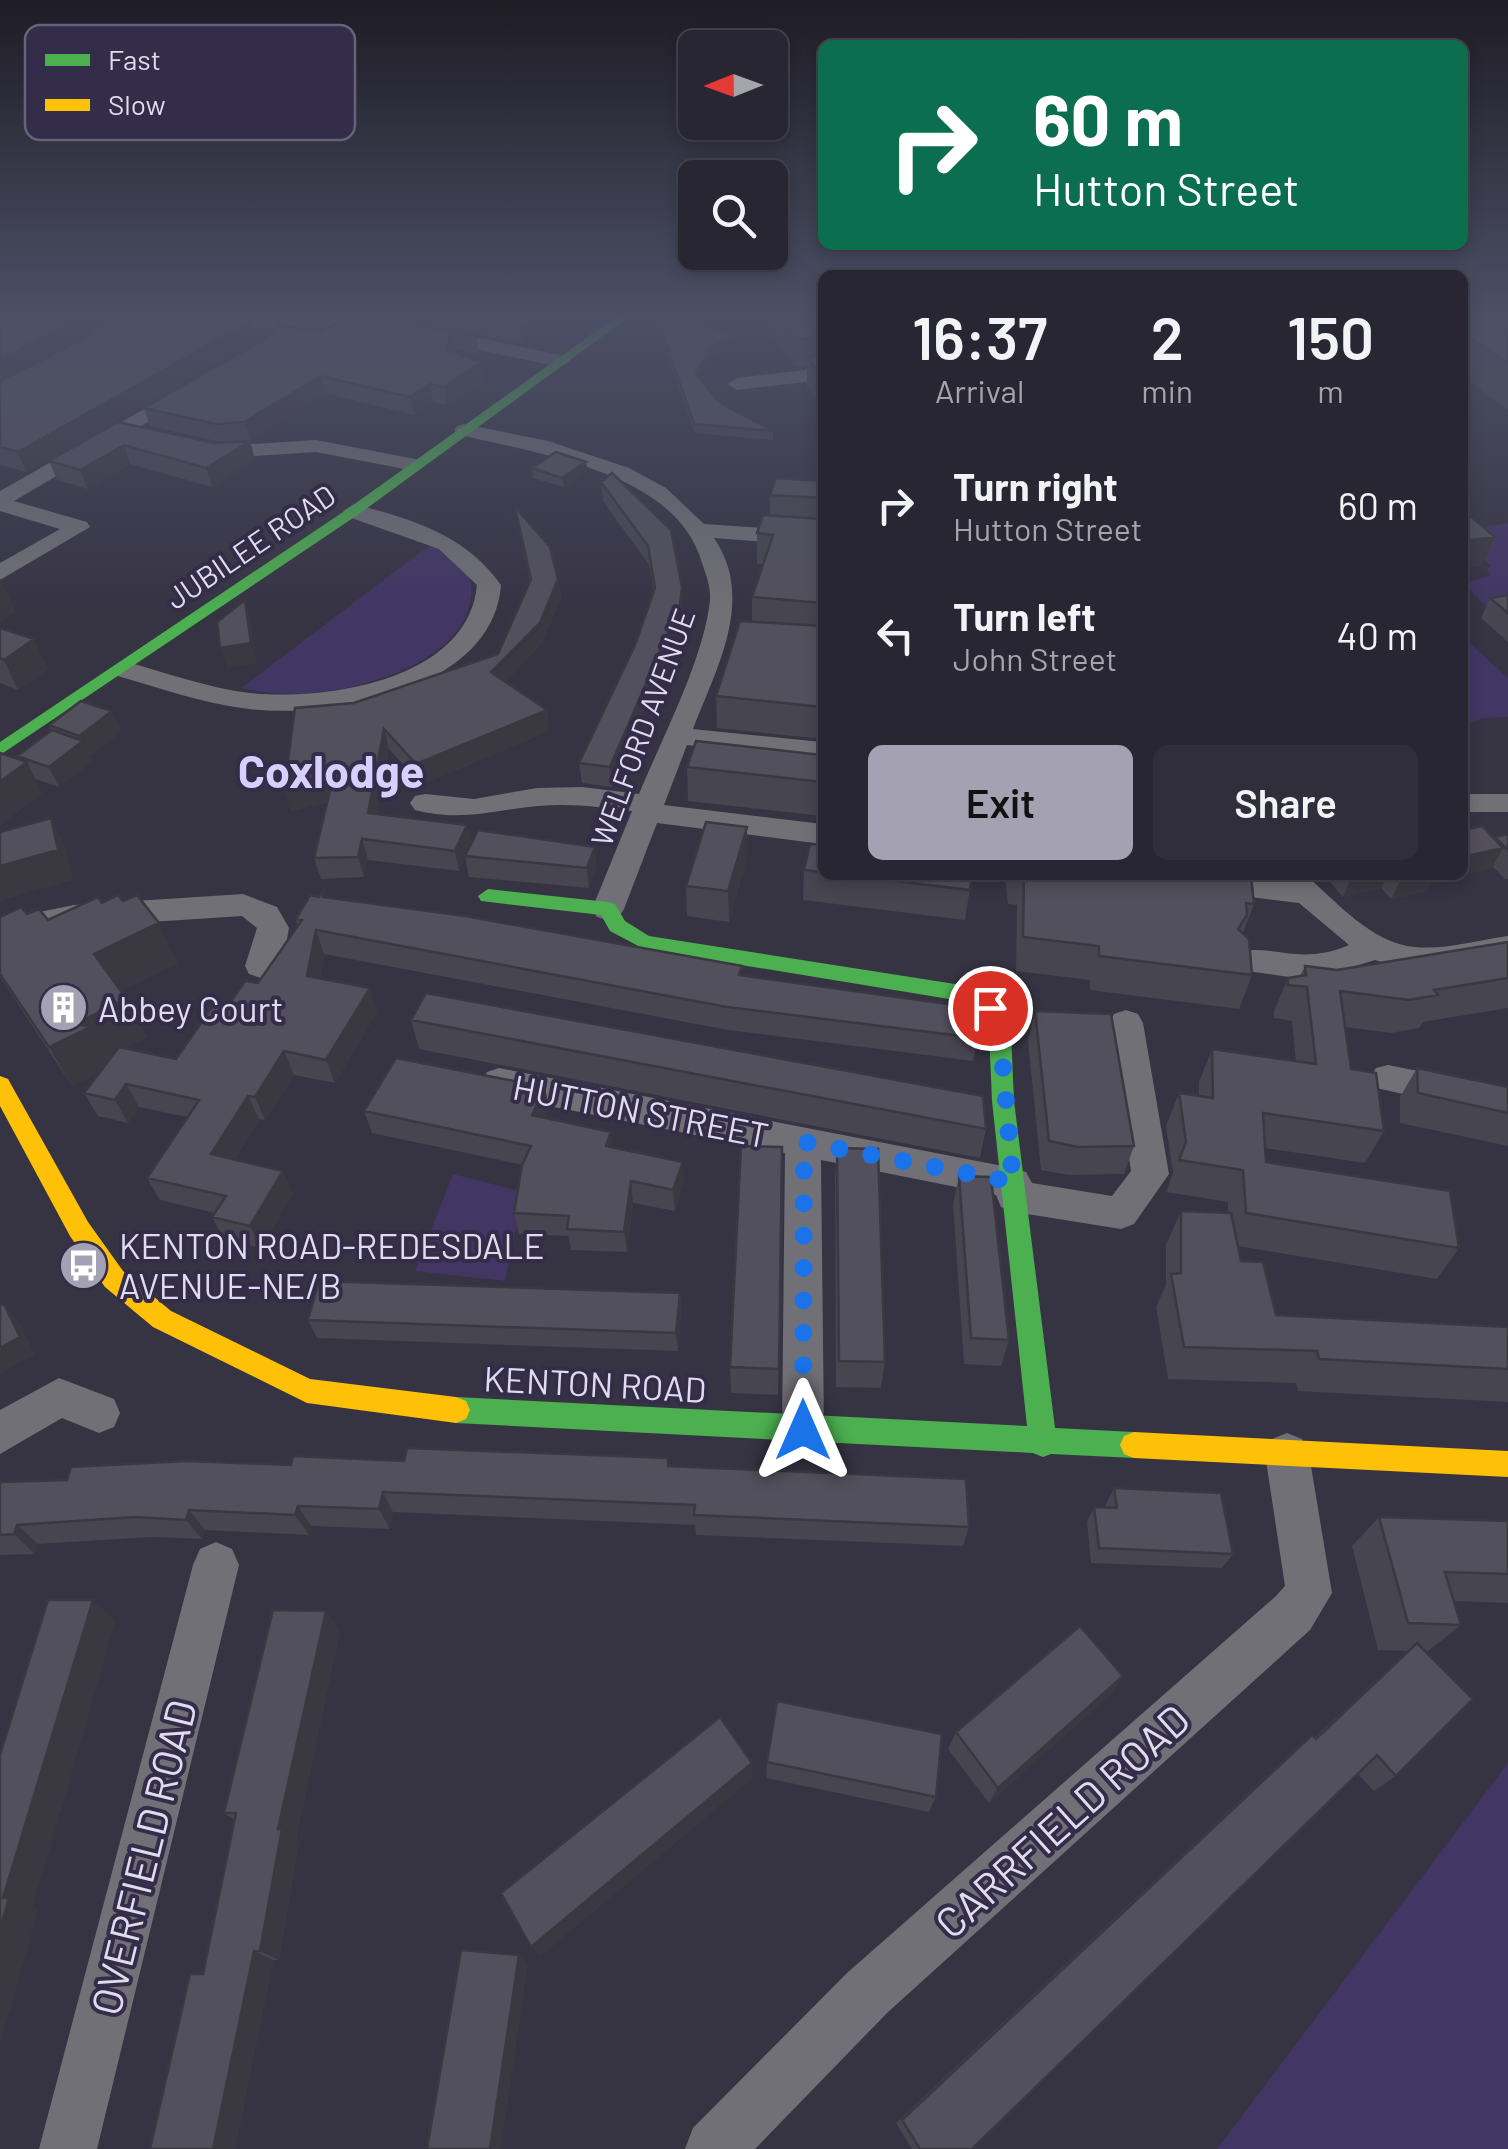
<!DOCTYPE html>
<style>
:root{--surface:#282632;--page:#302e3a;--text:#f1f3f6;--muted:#a5a5ac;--line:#44434d;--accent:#a4a1b2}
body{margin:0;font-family:Barlow,sans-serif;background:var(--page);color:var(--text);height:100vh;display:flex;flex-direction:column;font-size:38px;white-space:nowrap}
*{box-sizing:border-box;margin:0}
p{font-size:32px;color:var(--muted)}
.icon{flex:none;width:55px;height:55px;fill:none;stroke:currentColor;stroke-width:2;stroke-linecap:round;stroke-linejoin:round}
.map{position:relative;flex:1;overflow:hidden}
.panel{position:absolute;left:818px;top:270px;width:650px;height:610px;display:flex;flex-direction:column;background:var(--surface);border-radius:15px;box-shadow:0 5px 15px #0003,0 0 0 2px var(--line)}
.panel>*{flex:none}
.top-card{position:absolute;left:818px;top:40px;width:650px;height:210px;border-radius:15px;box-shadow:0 5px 15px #0003,0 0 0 2px var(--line);background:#0b6e4f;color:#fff;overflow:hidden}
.needle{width:65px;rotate:269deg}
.tools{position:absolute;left:678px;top:30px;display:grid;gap:20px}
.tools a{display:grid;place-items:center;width:110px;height:110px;border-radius:15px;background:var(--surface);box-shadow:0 5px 15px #0003,0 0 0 2px var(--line);font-size:50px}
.pin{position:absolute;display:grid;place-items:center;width:85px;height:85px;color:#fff;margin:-42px;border:5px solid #fff;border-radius:50%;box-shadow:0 2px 10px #0007}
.me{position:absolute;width:110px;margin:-55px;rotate:0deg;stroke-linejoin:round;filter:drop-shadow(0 0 8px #0008)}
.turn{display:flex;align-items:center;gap:35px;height:210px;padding:0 50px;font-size:45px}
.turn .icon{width:130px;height:130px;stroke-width:2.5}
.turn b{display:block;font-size:70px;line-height:85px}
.eta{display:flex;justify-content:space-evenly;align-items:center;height:170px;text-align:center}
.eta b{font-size:60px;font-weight:600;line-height:70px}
.cta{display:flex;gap:20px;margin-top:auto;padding:20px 50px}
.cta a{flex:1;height:115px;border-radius:15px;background:var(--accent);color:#111;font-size:40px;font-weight:600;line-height:115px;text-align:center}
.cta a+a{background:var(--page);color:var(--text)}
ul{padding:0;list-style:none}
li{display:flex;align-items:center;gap:30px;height:130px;padding:0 50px}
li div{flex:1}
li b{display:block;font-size:38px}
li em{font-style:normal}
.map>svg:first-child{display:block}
.green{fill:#423665}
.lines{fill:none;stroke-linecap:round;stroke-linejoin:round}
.street{fill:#717076;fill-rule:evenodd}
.fast{fill:#4caf50;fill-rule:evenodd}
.slow{fill:#ffc107;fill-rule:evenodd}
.wall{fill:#474550}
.shaded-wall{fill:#3a3841}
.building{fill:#53505d;stroke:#3a3841;stroke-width:2.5}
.route{stroke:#1a73e8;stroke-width:18;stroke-dasharray:0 32.4}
.labels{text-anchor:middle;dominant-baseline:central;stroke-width:8;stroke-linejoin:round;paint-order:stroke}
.far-street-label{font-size:30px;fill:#dfdcee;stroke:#332d49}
.poi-label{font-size:35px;fill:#dfdcee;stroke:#332d49;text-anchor:start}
.street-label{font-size:35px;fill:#dfdcee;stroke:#332d49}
.near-street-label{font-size:42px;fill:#dfdcee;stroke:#332d49}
.district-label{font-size:45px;font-weight:bold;fill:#d8d0fc;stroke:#332d49}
.key{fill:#332d49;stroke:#67627b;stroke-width:2.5}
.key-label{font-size:28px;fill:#dfdcee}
</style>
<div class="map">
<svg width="1508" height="2149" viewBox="0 0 1508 2149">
<rect width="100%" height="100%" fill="#363343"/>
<path class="green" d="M1508 523V608L1490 610 1463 583 1491 576 1487 568 1491 566 1463 541 1466 530Z
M434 542C442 548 452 553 459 561 468 569 473 584 471 596 465 660 366 689 311 693 288 695 264 693 241 688Z
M1463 637 1508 678V717L1483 718 1463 726Z
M453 1174 524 1192 505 1281 415 1271Z
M1508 1763V2149H1217Z"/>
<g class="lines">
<path class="street" d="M187 314H367L560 355 570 361 560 367 367 326 250 328 196 319Z
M822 368V380L737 390 727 384 737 378Z
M185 386 192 388V396L14 501 87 522 90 527 0 580V563L60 529 0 511V491Z
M464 424 548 441 629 468 666 488 704 524 822 532V546L714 538C756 599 716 669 693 729L822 742V759L687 745 664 805 822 824V844L657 823 624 909 619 917 608 920 597 917 592 909 632 811C601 807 570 803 538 806 493 810 461 822 415 810L410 803 415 796 425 794 474 799 537 788 582 787 639 794C662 738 704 659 710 600 711 587 706 575 702 563 676 470 535 454 457 434L454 430 457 426Z
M316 440 415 459 426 465 415 471 316 452 221 458 200 454 197 449 208 443 221 446Z
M354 504C412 519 466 535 501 585 493 690 334 719 249 709 203 704 158 687 114 675L110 669 123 661C165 672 207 688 250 693 327 701 468 680 477 585L439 549 346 516 343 511Z
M1462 794H1508V812H1462Z
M1140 875H1239L1274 879 1272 875H1306C1335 901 1373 944 1415 947 1446 950 1478 940 1508 936V958L1426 970 1398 968 1375 960 1310 980 1233 969 1228 961 1233 953C1271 942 1298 967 1349 945L1299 903 1155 885 1144 882Z
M243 894 277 907 289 928 286 945 273 974 261 978 249 974 245 966 257 928 242 916 74 927 0 942V920L74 905Z
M1126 1010 1138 1014 1143 1023 1169 1174 1134 1224 1121 1229 1014 1212 1001 1207 996 1195 821 1160 824 1430 818 1444 803 1450 788 1444 782 1430 785 1153 499 1096 487 1092 481 1082 487 1072 499 1068 1013 1168 1026 1172 1032 1183 1112 1196 1131 1171 1109 1023 1114 1014Z
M1388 1065 1508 1089V1117L1376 1088 1370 1078 1376 1068Z
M59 1378 114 1399 120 1413 114 1427 99 1433 62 1418 0 1454V1410Z
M1287 1433 1302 1439 1309 1454 1332 1593 1310 1630 887 2013 755 2149H685L693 2128 847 1973 1276 1596 1285 1586 1265 1454 1272 1439Z
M216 1542 232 1549 239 1565 97 2149H39L193 1565 200 1549Z"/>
<path class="fast" d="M620 314H633L359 514 0 755V742L349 508Z
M488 889 608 902 615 904 625 921 649 936 955 984 983 992 998 1003 1011 1032 1014 1101 1055 1428 1134 1432 1144 1436 1148 1445 1144 1454 1134 1458 1051 1454 1043 1457 1033 1453 456 1423 446 1419 442 1410 446 1401 456 1397 1027 1426 992 1101 989 1032 981 1014 955 1000 644 949 610 931 601 915 481 901 478 896Z"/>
<path class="slow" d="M0 1076 8 1079 88 1222 123 1271 171 1311 310 1379 456 1397 466 1401 470 1410 466 1419 456 1423 307 1403 153 1327 105 1287 70 1236 0 1106Z
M1134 1432 1508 1451V1477L1134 1458 1124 1454 1120 1445 1124 1436Z"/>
</g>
<path class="wall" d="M0 314 67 347 43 360 78 342 119 314H249L256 338 252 342 26 472 2 465 0 466Z
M351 314 476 336 479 354 454 349 453 352 484 380 447 405 433 402 414 415 325 393 250 440 221 442 150 426 144 408 321 332Z
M384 314H578L563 325 553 323 524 344Z
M653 314H676L734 336 735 345 711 355 699 377 719 402 773 431V440L695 433Z
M757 314H801L813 329 820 331 807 314H822V410L807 386V366L795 367Z
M1462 314H1508V410L1462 376Z
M118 422 214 443 250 441 255 460 212 487 130 464 88 489 57 480 49 461Z
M586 462 587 471 564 487 533 478 532 468Z
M612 473 683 606 681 624 612 787 582 783 579 763 635 645 654 592 649 565 603 501 601 482Z
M822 481V739L717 728 716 696 752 622V597L763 564H757V533L770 515V495Z
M515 507 558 579 561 598 542 643 505 682 547 710 549 731 421 785 389 749 377 814 471 843 597 868 589 888 469 877 465 858 459 871 368 860 364 877 321 879 314 858 327 802 291 811 284 790 498 654 530 582Z
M1508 595V642L1481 618 1490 598Z
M0 628 48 669 18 690 0 683Z
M112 711 121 732 90 756 93 761 59 787 35 779 42 793 0 825V753L19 760 17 756 51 730 49 725Z
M822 755V816L688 801 687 767Z
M1462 830 1494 838 1508 834V879H1505L1493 867 1492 868 1462 875Z
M822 845V875H972L965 920 803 900 804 870Z
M747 857 729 922 687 916 686 886Z
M1005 875H1240L1254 904 1243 933 1252 975 1239 1009 1090 990V980L1016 971 1017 905 1008 904Z
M1324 875H1462L1431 882 1426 891 1391 899 1381 888 1343 897Z
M328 898 742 975 978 1038 973 1061 728 1030 324 954 320 979 370 988 377 1012 335 1083 294 1075 265 1120 259 1119 234 1160 283 1171 293 1193 261 1248 224 1239 212 1217 215 1213 160 1200 147 1178 187 1117 139 1107 128 1123 98 1116 84 1093 100 1072 72 1086 0 977V917L27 914 48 920 102 903 178 963 121 990 147 1037 126 1048 176 1059 228 1006 258 983 298 926 296 919Z
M1508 942V1008L1423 1022 1419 1028 1391 1033 1345 1027 1351 1069 1384 1131 1365 1163 1265 1148 1266 1162 1459 1248 1437 1279 1238 1246 1241 1261 1276 1315 1508 1327V1402L1298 1391 1296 1383 1168 1379 1156 1307 1166 1285V1245L1181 1211 1228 1212V1202L1166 1192 1173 1173 1166 1126 1179 1093 1199 1096V1082L1212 1049 1296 1061 1292 1021 1274 1018V1011L1288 978 1300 976 1305 966 1337 970Z
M1035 1011 1134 1146 1124 1174 1069 1175 1041 1170 1028 1041Z
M411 1020 986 1129 980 1158 419 1049Z
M1417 1068 1508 1087V1146L1400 1123V1097Z
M549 1109 545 1118 613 1147 684 1183 675 1211 633 1203 627 1252 571 1250 568 1236 519 1234 514 1213 523 1165 372 1133 364 1111Z
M782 1147 778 1395 731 1393 730 1367Z
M837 1148 885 1362 881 1388 836 1387 835 1177Z
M959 1176 1009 1340 1001 1366 964 1364 953 1204Z
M680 1293 681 1311 678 1351 317 1338 308 1320Z
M668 1458 669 1466 969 1527 963 1546 696 1535 695 1525 393 1512 390 1529 311 1526 309 1535 205 1530 202 1539 153 1537 38 1544 35 1554 0 1555V1482L67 1480 291 1465 404 1461Z
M1114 1488 1233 1554 1222 1568 1091 1563 1087 1522 1094 1507H1106V1504Z
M1379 1517 1508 1521V1603L1454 1601 1461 1625 1428 1651H1425L1396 1776 1374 1791 1358 1774 972 2149H912L896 2123 1293 1751 1312 1735 1314 1738 1408 1651 1378 1650 1352 1546Z
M326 1611 340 1630 296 1839 299 1842 279 1960H273L235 2149H150L203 1974 234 1820 224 1813Z
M1123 1676 1110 1695 989 1803 948 1749 956 1732Z
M767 1762 936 1797 929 1812 766 1778Z"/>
<path class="shaded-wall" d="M82 314H117L67 347 0 383V360Z
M246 314H249L251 319 256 338 252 342 26 472 18 452 243 318Z
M540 314H552L553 323 524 344 522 327Z
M562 314H578L563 325Z
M451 332 454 349 449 367 446 349Z
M734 336 735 345 711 355 696 383V374L711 346Z
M481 362 484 380 447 405 444 387Z
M321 376 325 393 250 440 244 422Z
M430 384 433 402 414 415 410 397Z
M250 441 255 460 212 487 206 468Z
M124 445 130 464 88 489 80 470Z
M586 462 587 471 564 487 562 478Z
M1471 476 1462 495V477Z
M1495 537 1482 566 1462 568V541Z
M0 578 16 612 0 622Z
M558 579 561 598 542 643 495 693 491 672Z
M682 587 683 606 681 624 612 787 610 767Z
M245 600 251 620 257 663 227 668 220 648Z
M34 639 48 669 18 690 4 660Z
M547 710 549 731 421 785 416 764Z
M112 711 121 732 90 756 93 761 59 787 49 767 82 742 79 736Z
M384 729 389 749 374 834 368 813Z
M27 762 42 793 0 825V782Z
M333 778 339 799 291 811 284 790Z
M51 818 66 848 73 880 0 901V866Z
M467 825 472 846 459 871 455 851Z
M747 827V857L729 922 728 891Z
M362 839 368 860 364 877 358 857Z
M595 847 597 868 589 888 587 868Z
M1503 848 1492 868 1462 875V857Z
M1357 875H1387L1381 888 1343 897 1352 876Z
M1419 875H1462L1431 882 1426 891 1391 899 1401 879Z
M159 923 178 963 115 993 94 954Z
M316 930 324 954 316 1000 307 976Z
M370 988 377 1012 335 1083 326 1060Z
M126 998 147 1037 108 1058 112 1066 72 1086 49 1047 76 1024Z
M284 1051 294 1075 265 1120 255 1097Z
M126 1084 139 1107 128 1123 115 1100Z
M545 1087 549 1109 536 1137 532 1115Z
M248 1096 259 1119 223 1177 211 1154Z
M611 1132 614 1154 606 1146Z
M683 1162 684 1183 675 1211 673 1190Z
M283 1171 293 1193 261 1248 250 1226Z
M631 1181 633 1203 627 1252 624 1232Z
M680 1293 681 1311 678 1351 676 1333Z
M4 1304 19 1322 35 1354 0 1374V1348Z
M383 1492 393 1512 390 1529 379 1509Z
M298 1506 311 1526 309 1535 295 1515Z
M189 1510 205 1530 202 1539 186 1520Z
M17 1525 38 1544 35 1554 14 1534Z
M93 1600 116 1620 33 1907 38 1910 0 2046V1929L3 1898Z
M326 1611 340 1630 296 1839 299 1842 279 1960 260 1951 278 1829Z
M1123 1676 1110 1695 989 1803 998 1788Z
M752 1763V1779L540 1957 531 1947Z
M254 1951 273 1960 235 2149H213Z
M519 1955 528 1965 501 2149H490Z"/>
<path class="building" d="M0 314H82L60 328 0 360Z
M119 314H246L243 318 251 319 247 323 18 452 0 447V381L78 342Z
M351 314 476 336 451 332 446 349 481 362 444 387 430 384 410 397 321 376 244 422 216 424 144 408 265 339 278 325 321 332Z
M461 314H540L522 327Z
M656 314H676L734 336 711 346 696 374 719 402 773 431 694 424Z
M777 314H801L813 329 822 332V338L795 339Z
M1462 314H1508V364L1462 332Z
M822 355V379L807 357Z
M118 422 214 443 250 441 206 468 124 445 80 470 49 461Z
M556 452 586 462 562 478 532 468Z
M612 473 671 530 682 587 680 605 610 767 579 763 635 645 655 588 648 546 601 482Z
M776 478 822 481V498L770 495Z
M515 507 550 547 558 579 540 623 491 672 547 710 416 764 384 729 368 813 467 825 455 851 362 839 358 857 314 858 333 778 284 790 295 708 354 703 498 654 531 579Z
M1462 509 1495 537 1462 541Z
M763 515 822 519V603L752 597 773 535 757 533Z
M1508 595V613L1490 598Z
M245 600 251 643 220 648 217 622Z
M740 621 822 626V707L716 696Z
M0 628 34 639 4 660 0 658Z
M81 701 112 711 79 736 49 725Z
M52 730 83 741 49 767 17 756Z
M696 741 822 755V782L687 767Z
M0 753 27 762 0 782Z
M51 818 58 850 0 866V832Z
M706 822 747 827 728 891 686 886Z
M1482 826 1503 848 1462 857V830Z
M478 830 595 847 587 868 465 856Z
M1508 834V850L1495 837Z
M810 844 822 845V872L804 870Z
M847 875H972L970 890Z
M1024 875H1240L1251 876 1254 904 1246 903 1247 915 1238 929 1249 939 1252 975 1099 956V946L1023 937Z
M1397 875H1419L1401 879Z
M325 887 323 897 465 916 742 966 739 975 976 1008 978 1038 727 1007 316 930 307 976 370 988 326 1060 284 1051 255 1097 248 1096 211 1154 283 1171 250 1226 212 1217 226 1196 147 1178 199 1100 126 1084 115 1100 84 1093 119 1047 176 1059 215 1003 228 1006 245 981 258 983 302 920 296 919 310 895 319 897Z
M118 895 123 901 137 895 159 923 94 954 126 998 76 1024 90 1027 49 1047 0 974V917L21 907 27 914 39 909 48 920 98 897 102 903Z
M1508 942V978L1434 990 1438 995 1409 1000 1340 991 1351 1069 1376 1073 1384 1131 1263 1113 1266 1162 1450 1191 1459 1248 1246 1213 1243 1170 1179 1160 1186 1142 1179 1093 1213 1098 1212 1049 1316 1064 1307 987 1288 985V978L1306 975 1305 966 1337 970Z
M426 993 983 1096 986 1129 411 1020Z
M1035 1011 1111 1014 1134 1146 1078 1147 1049 1141Z
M396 1058 545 1087 532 1115 611 1132 606 1146 683 1162 673 1190 631 1181 624 1232 567 1229 569 1216 514 1213 522 1165 531 1146 364 1111Z
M1417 1068 1508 1087V1113L1418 1093Z
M741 1146 782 1147 779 1369 730 1367Z
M837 1148 878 1149 885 1362 839 1361Z
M959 1176 991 1177 1009 1340 971 1338Z
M1181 1211 1231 1213 1241 1261 1263 1262 1276 1315 1508 1327V1369L1319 1359 1317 1351 1184 1347 1171 1274 1181 1273Z
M319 1281 680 1293 676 1333 308 1320Z
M4 1304 20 1337 0 1348V1306Z
M407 1448 668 1458V1466L966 1479 969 1527 694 1515 695 1505 383 1492 379 1509 298 1506 295 1515 189 1510 186 1520 135 1517 17 1525 14 1534 0 1535V1482L67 1480 71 1467 187 1461 291 1465 293 1456 404 1461Z
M1114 1488 1221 1493 1233 1554 1099 1548 1094 1507 1117 1508Z
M1379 1517 1508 1521V1574L1445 1572 1461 1625 1408 1623Z
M48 1600H93L3 1898H9L0 1929V1755Z
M273 1610 326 1611 278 1829H282L260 1951H254L213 2149H150L190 1974H203L236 1813H224Z
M1080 1626 1123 1676 998 1788 956 1732Z
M1417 1643 1473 1699 1396 1776 1377 1755 972 2149H920L902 2120 1312 1735 1316 1739Z
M777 1701 942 1734 936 1797 767 1762Z
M720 1717 752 1763 531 1947 501 1893Z
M461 1950 519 1955 490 2149H427Z"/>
<linearGradient id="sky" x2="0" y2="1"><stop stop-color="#1e1c25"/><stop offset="0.51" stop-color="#4c5066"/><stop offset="1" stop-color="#4c5066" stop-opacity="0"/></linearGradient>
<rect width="1508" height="615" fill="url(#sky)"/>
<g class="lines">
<path class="route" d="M803 1430 804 1142 1013 1182 1000 1032 990 1008"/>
</g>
<defs>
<symbol id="building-disc" viewBox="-11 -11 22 22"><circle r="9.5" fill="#a4a1b2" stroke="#332d49"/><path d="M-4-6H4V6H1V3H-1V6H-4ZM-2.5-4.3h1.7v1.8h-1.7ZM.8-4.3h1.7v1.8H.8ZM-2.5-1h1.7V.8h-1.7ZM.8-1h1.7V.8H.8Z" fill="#fff"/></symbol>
<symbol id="bus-disc" viewBox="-11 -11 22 22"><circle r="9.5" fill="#a4a1b2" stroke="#332d49"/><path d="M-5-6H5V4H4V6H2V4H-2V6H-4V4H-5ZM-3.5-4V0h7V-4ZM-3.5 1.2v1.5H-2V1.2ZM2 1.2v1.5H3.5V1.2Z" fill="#fff"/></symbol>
</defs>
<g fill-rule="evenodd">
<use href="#building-disc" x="36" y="980" width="55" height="55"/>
<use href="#bus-disc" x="56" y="1238" width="55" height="55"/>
</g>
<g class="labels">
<g class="far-street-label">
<text transform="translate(250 546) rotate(-34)">JUBILEE ROAD</text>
<text transform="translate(642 727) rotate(-70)">WELFORD AVENUE</text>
</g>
<g class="poi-label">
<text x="98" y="1008">Abbey Court</text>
<text x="119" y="1245">KENTON ROAD-REDESDALE<tspan x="119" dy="40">AVENUE-NE/B</tspan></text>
</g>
<g class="street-label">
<text transform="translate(641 1110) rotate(11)">HUTTON STREET</text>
<text transform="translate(595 1383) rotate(3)">KENTON ROAD</text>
</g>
<g class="near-street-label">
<text transform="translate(1061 1820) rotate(-42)">CARRFIELD ROAD</text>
<text transform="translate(142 1857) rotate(-76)">OVERFIELD ROAD</text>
</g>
<g class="district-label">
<text x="331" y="770">Coxlodge</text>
</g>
</g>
<rect x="25" y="25" width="330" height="115" rx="15" class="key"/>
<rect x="45" y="54" width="45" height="12" fill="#4caf50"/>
<rect x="45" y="99" width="45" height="12" fill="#ffc107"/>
<g class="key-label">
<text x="108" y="70">Fast</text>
<text x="108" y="115">Slow</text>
</g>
</svg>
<div class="tools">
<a><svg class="needle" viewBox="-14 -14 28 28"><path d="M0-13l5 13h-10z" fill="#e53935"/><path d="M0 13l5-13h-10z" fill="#a5a5ac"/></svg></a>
<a><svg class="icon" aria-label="search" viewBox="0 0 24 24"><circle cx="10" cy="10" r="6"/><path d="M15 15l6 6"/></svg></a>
</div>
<div class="pin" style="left:990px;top:1008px;background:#d93025"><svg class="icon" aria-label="arrive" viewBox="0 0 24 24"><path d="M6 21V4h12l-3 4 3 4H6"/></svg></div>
<svg class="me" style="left:803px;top:1430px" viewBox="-20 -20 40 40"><path d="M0-17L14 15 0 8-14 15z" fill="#1a73e8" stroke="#fff" stroke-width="4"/></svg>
<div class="top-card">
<div class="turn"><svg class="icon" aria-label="right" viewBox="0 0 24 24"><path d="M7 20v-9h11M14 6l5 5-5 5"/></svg><div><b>60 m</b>Hutton Street</div></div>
</div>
<section class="panel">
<div class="eta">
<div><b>16:37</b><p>Arrival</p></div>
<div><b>2</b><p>min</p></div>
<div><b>150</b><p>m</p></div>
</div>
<ul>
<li><svg class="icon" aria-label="right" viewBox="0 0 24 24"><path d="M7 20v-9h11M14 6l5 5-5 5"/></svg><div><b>Turn right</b><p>Hutton Street</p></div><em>60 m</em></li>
<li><svg class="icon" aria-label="left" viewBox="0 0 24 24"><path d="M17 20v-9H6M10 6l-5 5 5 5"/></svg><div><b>Turn left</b><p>John Street</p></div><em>40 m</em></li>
</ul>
<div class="cta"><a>Exit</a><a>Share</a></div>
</section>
</div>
